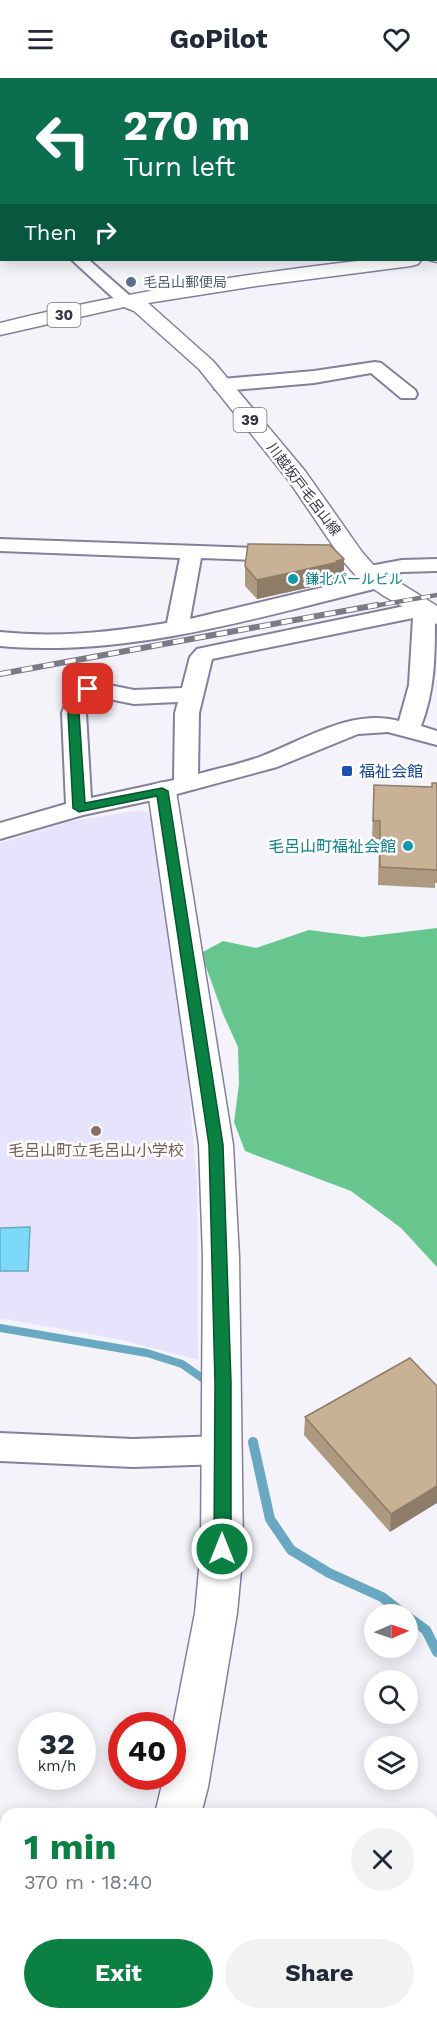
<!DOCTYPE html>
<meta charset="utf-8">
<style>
:root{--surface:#fff;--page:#f2f2f3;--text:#1f2937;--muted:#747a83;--accent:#0b8043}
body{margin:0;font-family:"Work Sans","Noto Sans JP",sans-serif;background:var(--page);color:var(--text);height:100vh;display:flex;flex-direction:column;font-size:22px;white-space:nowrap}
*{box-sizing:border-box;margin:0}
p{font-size:20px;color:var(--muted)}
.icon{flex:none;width:33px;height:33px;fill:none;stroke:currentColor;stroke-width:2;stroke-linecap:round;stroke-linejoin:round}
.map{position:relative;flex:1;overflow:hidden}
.details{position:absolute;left:0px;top:1730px;width:438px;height:212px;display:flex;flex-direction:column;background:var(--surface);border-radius:18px 18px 0 0;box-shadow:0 3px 15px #0003}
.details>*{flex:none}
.top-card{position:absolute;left:0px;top:0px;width:438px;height:183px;box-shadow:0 3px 15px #0003;background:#0b6e4f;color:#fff;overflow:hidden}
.needle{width:39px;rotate:88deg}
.fabs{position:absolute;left:364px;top:1526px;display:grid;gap:12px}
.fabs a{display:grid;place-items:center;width:54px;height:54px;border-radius:50%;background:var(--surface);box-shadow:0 3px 15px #0003;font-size:30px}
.speed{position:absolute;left:18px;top:1634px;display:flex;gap:12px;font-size:30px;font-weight:700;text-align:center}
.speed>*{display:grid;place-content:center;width:78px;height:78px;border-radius:50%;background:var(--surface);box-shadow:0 3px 15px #0003;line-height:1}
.speed small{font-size:15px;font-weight:400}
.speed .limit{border:9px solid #d22;background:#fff;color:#111}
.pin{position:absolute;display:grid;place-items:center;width:51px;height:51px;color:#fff;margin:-26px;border-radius:12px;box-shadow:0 3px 9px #0006}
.me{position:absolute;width:66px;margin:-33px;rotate:0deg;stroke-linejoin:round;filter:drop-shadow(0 0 4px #0008)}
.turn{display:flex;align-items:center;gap:21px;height:126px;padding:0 24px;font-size:27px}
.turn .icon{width:78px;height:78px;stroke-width:2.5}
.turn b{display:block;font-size:42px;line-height:51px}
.then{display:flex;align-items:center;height:57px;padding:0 24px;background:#0003;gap:12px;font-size:22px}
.round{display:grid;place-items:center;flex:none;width:63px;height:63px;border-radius:32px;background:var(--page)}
.head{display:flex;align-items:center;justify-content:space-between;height:102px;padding:0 24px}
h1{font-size:36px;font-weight:700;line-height:45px;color:var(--accent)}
.button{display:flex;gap:12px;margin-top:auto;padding:12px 24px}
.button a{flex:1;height:69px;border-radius:36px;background:var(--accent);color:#fff;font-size:24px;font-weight:700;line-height:69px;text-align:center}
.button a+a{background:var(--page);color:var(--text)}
header{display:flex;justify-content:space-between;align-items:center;height:78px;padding:0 24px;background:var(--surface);font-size:27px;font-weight:700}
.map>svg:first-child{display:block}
.built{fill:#e8e3fc}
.forest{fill:#66c68e}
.water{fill:#7cd9f8;stroke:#68a8c2;stroke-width:1.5}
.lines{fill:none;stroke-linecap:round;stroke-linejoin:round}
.stream-far1{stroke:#68a8c2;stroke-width:8}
.stream{stroke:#68a8c2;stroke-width:10}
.street-casing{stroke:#857e9e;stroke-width:4}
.secondary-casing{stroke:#857e9e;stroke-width:3}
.primary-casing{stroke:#857e9e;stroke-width:3}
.street{fill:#fff;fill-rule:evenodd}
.secondary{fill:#fff;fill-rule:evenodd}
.primary{fill:#fff;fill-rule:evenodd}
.rail-far1-casing{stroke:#7c7a86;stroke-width:4.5}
.rail-casing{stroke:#7c7a86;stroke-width:6}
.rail-far1{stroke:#fff;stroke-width:3;stroke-dasharray:9;stroke-linecap:butt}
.rail{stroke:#fff;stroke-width:4;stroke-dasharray:11;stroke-linecap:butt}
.wall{fill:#ad9880}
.shaded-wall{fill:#8d7c68}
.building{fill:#c9b195;stroke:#8d7c68;stroke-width:1.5}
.route{fill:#0b8043;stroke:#07532c;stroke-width:1.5}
.service-dot{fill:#5c6f8a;stroke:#fff;stroke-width:2}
.culture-dot{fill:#0f9aa8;stroke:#fff;stroke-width:2}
.transit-dot{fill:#1a4fb4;stroke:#fff;stroke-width:2}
.education-dot{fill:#8d6e63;stroke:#fff;stroke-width:2}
.labels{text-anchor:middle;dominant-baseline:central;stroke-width:5;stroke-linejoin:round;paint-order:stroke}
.far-service-label{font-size:14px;fill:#4e5e75;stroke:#fff;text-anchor:start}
.far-street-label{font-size:14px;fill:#393644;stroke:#fff}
.far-culture-label{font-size:14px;fill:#0d838f;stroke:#fff;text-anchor:start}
.shield{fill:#fff;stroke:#74727c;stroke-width:1.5}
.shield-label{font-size:15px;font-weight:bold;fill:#393644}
.transit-label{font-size:16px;fill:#164399;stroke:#fff;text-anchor:start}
.culture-label{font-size:16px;fill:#0d838f;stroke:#fff;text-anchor:end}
.education-label{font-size:16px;fill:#785e54;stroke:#fff}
</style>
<header><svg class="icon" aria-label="menu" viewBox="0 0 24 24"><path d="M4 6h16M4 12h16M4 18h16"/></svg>GoPilot<svg class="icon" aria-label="heart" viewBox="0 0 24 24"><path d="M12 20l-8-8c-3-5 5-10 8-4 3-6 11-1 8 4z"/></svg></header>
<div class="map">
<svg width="437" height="1940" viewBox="0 0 437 1940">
<rect width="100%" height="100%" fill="#f4f3fa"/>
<path class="built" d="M140 732 151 736 188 1001 197 1105 198 1282 122 1262 0 1240V765L68 744Z"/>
<path class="forest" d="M437 850V1189L401 1150 351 1113 245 1073 234 1044 239 1006 238 969 223 936 201 875 223 863 256 870 309 852 363 859Z"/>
<path class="water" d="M30 1149 28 1193H0V1150Z"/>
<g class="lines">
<path class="stream-far1" d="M0 1250 147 1275 182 1286 205 1302"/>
<path class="stream" d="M253 1364 270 1441 291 1472 329 1495 382 1519 404 1536
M408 1539 426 1552 437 1574"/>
<defs>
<path id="street" d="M375 0H399L374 2Z
M411 0H430L431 2H412Z
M0 53H2V61H0Z
M436 91H437V101H436Z
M0 104 2 105V115L0 114Z
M0 152H2V162H0Z
M72 182H89L137 224 134 228H122Z
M375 284 381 285 415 312 417 316 415 320H401L371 295 314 305 222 313 215 311 213 307 215 303 222 301 314 293Z
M0 461 286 471 293 473 297 477 293 481 286 483 201 480 190 541 362 500 356 495 359 490 402 482 437 481V493L402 494 384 498 389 503 386 508C263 538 139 577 12 569L0 568V554C56 560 112 554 167 545L180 480 0 473Z
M424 524 432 526 435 531C435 571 436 610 421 648L437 653V667L388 654 358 656 277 689 162 720 83 737 0 761V745L66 726 62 635 71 611 94 604 134 612 182 610 190 579 197 571ZM413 540 409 607 399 643C352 630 304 662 262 678 241 686 219 690 198 696L199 635 212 581ZM94 618 134 626 178 624 175 635 174 702 91 720 86 635 90 620Z
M0 1355 133 1361 222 1358 234 1362 239 1372 234 1382 222 1386 133 1389 0 1383Z
M0 1771H6V1811H0Z"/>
<path id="secondary" d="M162 704 172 707 176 713 233 1067 239 1179 243 1471 237 1535 208 1709 201 1736H155L164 1698H172V1653L195 1535 201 1471 203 1179 199 1067 148 713 152 707Z
M92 1935H142L140 1940H90Z"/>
<path id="primary" d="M437 172V184L429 182H436Z
M366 182H421L418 186 411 188 256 208 148 225 213 283 305 393 362 474 376 490 437 528V546L428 543 384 518 358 500 344 484 289 403 199 291 134 233 124 229 0 257V245C121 215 243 196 366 182Z"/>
</defs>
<use href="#street" class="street-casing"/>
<use href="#secondary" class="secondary-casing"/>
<use href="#primary" class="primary-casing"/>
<use href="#street" class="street"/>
<use href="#secondary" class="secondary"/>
<use href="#primary" class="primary"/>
<defs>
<path id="rail-far1" d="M368 529 437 517"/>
<path id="rail" d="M0 596 377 527"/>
</defs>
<use href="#rail-far1" class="rail-far1-casing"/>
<use href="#rail" class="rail-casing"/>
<use href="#rail-far1" class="rail-far1"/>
<use href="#rail" class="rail"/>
</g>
<path class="wall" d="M245 488 344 500 338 502V503L257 521 245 508Z
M437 705V805H435V810L378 807 379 761H372L374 707 432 709Z
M410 1280 390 1454 304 1357 305 1339Z"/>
<path class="shaded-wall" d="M344 481V500L338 502V503L257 521V502Z
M437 1408V1425L390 1454 391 1436Z"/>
<path class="building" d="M248 466 330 467 344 481 337 483 339 484 257 502 245 488Z
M432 705H437V792L380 789V743H373L374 707 432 709Z
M410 1280 437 1308V1408L391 1436 305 1339Z"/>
<path class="route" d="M88 608 93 611 84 618 79 635 85 725 162 710 168 713 223 1067 231 1305V1471L229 1476 222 1478 216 1476 214 1471 215 1305 209 1067 157 718 79 734 73 730 68 635 75 614Z"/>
<circle class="service-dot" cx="131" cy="204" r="6"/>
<g class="culture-dot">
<circle cx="293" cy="501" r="6"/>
<circle cx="408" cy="768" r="6"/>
</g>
<rect class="transit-dot" x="341" y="687" width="12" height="12" rx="3"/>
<circle class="education-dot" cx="96" cy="1053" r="6"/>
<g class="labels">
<g class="far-service-label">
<text x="143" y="204">毛呂山郵便局</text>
</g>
<g class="far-street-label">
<text transform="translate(304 411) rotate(53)">川越坂戸毛呂山線</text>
</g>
<g class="far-culture-label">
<text x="305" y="501">鎌北パールビル</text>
</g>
<g class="shield">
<rect x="47.5" y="225" width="33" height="24" rx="4.5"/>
<rect x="233.5" y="330" width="33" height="24" rx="4.5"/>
</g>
<g class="shield-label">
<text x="64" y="237">30</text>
<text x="250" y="342">39</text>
</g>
<g class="transit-label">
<text x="359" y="693">福祉会館</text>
</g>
<g class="culture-label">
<text x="396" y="768">毛呂山町福祉会館</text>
</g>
<g class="education-label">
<text x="96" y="1072">毛呂山町立毛呂山小学校</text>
</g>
</g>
</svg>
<div class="fabs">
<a><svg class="needle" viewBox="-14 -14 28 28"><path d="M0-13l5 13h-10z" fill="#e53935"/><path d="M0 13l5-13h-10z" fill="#747a83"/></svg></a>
<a><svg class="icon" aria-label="search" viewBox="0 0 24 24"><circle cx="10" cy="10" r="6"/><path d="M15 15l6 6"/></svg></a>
<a><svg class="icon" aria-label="layers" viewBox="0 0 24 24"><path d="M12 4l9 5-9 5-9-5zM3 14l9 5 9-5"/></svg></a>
</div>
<div class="speed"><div>32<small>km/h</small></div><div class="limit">40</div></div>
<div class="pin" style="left:88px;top:611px;background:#d93025"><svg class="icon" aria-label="arrive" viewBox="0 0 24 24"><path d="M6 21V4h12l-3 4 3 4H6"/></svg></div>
<svg class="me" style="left:222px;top:1471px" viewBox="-20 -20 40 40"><circle r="17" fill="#0b8043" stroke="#fff" stroke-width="3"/><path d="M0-11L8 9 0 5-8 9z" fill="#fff"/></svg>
<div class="top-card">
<div class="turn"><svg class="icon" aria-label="left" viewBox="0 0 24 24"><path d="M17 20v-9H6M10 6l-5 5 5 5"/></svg><div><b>270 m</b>Turn left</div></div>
<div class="then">Then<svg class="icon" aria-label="right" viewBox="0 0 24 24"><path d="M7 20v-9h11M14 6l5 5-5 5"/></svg></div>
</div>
<section class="details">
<div class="head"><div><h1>1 min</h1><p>370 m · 18:40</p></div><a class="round"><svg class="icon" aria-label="close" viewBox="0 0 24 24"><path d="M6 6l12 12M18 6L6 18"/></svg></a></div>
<div class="button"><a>Exit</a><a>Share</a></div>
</section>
</div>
